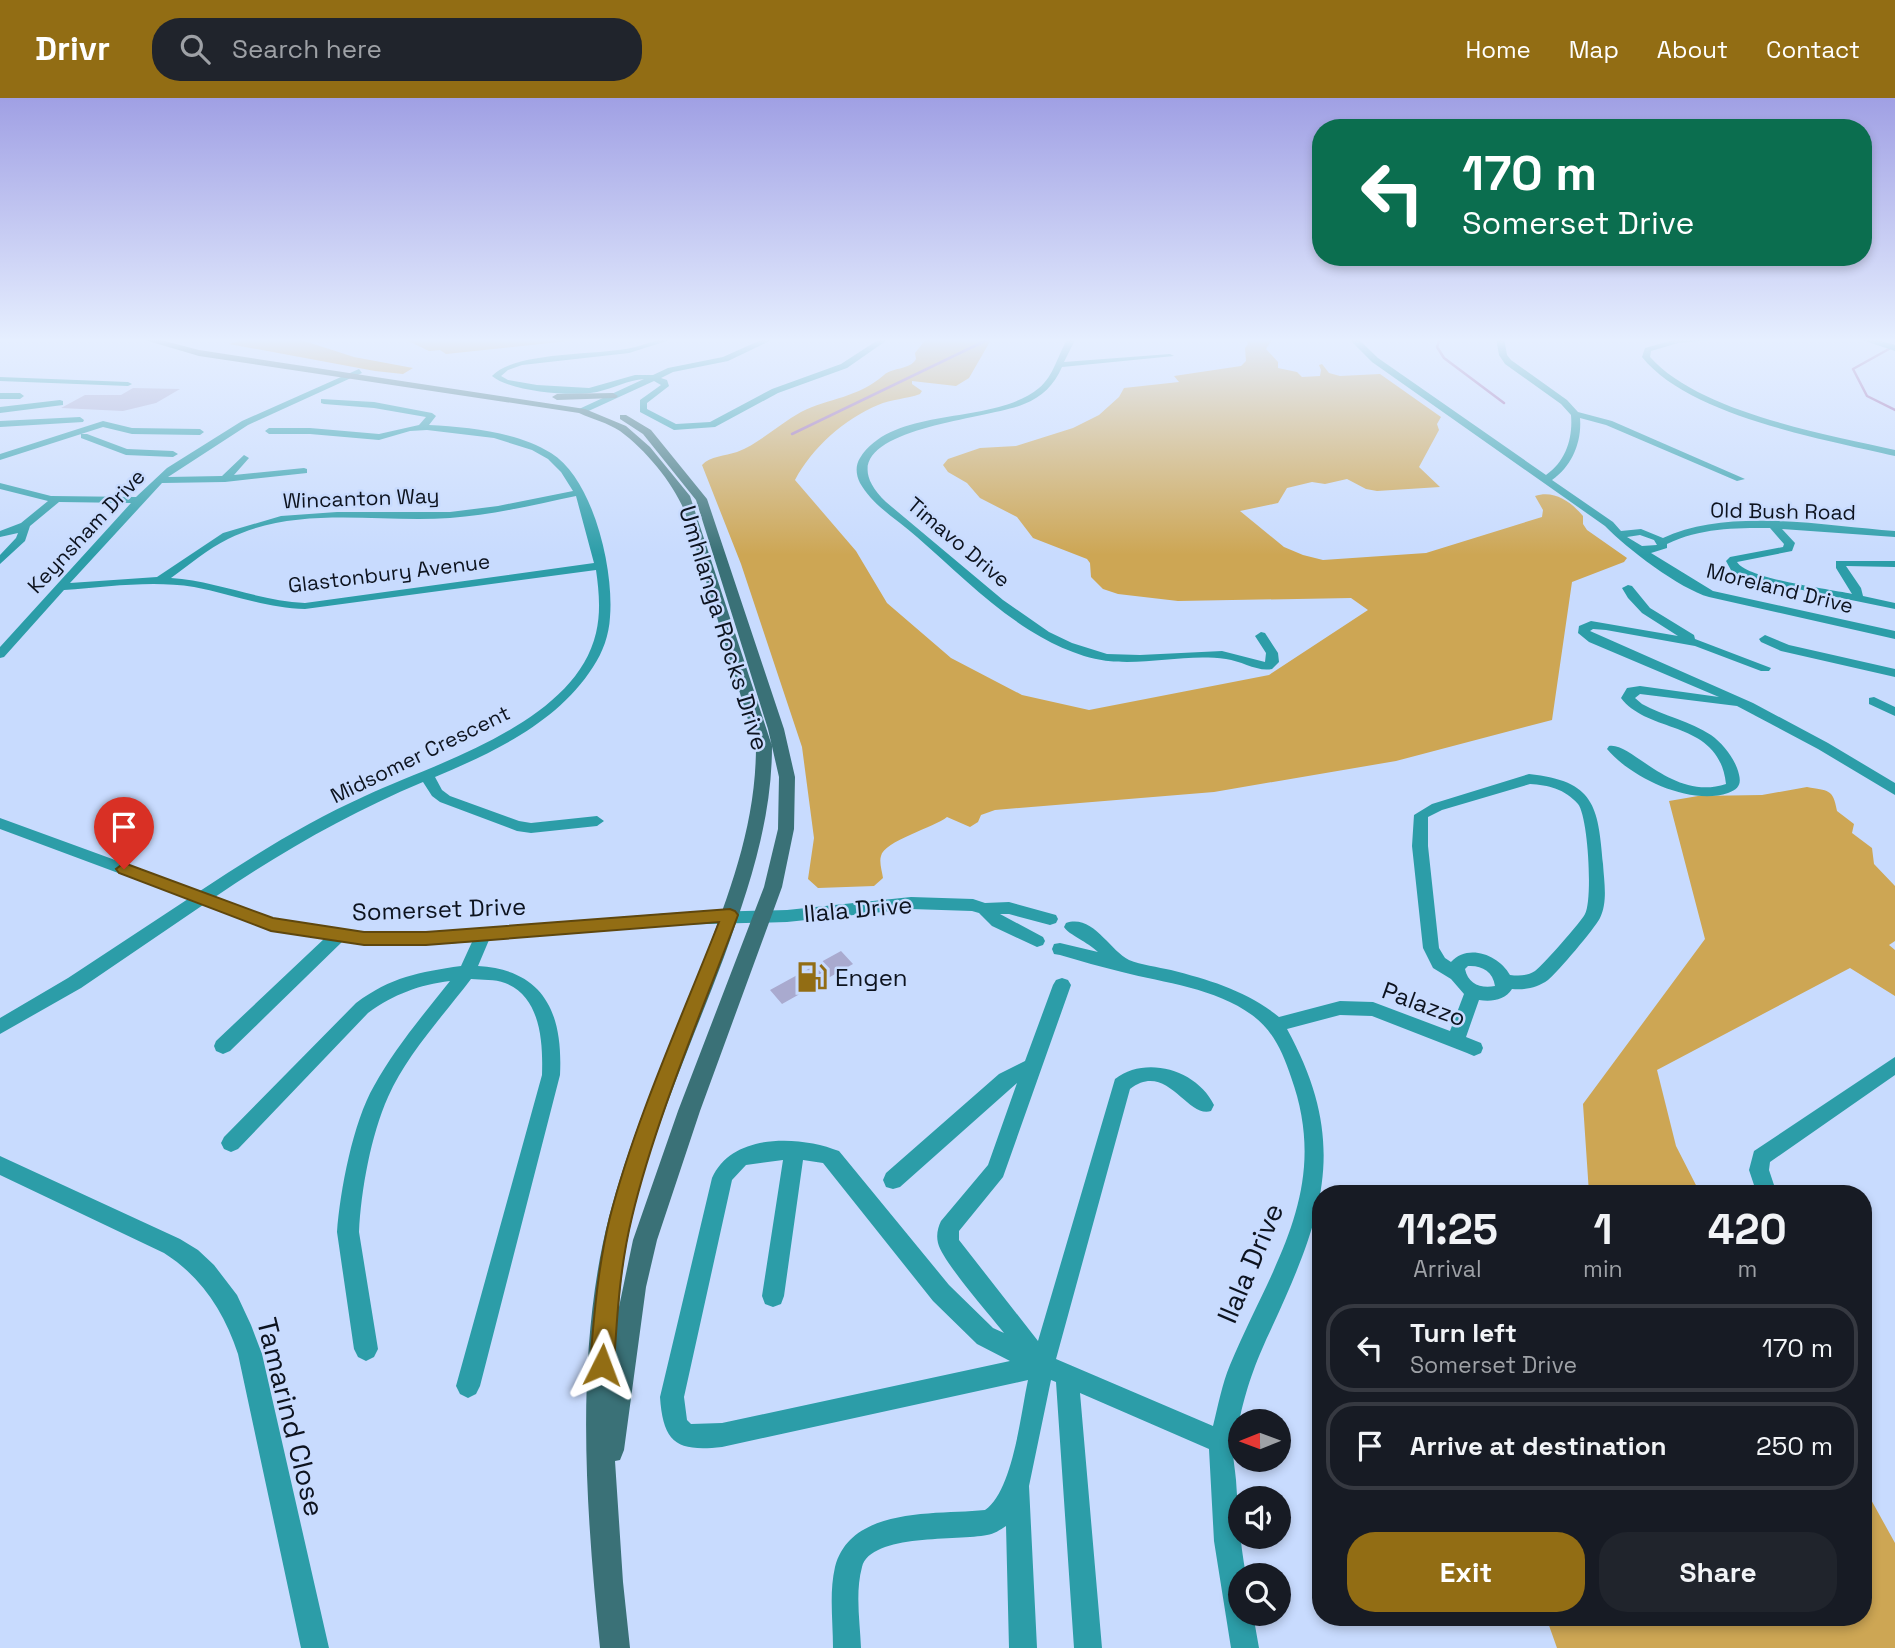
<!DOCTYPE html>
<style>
:root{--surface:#171b24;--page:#20242c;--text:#f1f3f6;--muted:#9ea1a6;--line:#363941;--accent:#926d14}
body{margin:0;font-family:"Space Grotesk",sans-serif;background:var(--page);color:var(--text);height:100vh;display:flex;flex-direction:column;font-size:26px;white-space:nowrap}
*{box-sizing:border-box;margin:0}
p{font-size:23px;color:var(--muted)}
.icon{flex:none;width:38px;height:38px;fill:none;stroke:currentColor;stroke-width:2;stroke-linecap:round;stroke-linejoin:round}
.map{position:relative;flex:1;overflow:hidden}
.panel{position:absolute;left:1312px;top:1087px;width:560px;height:441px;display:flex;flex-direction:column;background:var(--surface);border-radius:28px;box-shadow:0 4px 10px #0003}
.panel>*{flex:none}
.banner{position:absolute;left:1312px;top:21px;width:560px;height:147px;border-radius:28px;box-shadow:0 4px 10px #0003;background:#0b6e4f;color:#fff;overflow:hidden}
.needle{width:46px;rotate:269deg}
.tools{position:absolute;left:1228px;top:1311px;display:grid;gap:14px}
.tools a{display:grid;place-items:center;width:63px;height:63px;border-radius:50%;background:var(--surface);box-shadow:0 4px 10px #0003;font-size:35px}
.pin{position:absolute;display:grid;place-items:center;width:60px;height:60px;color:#fff;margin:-72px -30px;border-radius:50% 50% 50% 0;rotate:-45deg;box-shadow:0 0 7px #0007}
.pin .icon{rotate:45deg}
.me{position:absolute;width:77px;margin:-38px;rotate:3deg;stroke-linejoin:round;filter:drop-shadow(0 0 5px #0008)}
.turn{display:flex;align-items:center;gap:24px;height:147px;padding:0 35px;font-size:32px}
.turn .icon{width:91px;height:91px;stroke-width:2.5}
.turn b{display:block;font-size:49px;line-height:60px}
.eta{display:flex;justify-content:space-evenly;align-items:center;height:119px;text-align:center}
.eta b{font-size:42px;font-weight:700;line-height:49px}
.cta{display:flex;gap:14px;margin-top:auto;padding:14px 35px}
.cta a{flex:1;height:80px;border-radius:28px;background:var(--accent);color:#fff;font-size:28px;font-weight:700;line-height:80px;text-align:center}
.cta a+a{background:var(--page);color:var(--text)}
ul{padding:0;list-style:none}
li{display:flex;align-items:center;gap:21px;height:88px;margin:0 14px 10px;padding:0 21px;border:4px solid var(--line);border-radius:28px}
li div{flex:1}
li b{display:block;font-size:26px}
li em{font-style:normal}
header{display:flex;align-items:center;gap:42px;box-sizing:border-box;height:98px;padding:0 35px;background:var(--accent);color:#fff}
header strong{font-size:33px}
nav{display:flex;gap:38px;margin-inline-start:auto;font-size:24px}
.search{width:490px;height:63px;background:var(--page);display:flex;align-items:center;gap:18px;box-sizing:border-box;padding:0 24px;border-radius:28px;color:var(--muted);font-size:26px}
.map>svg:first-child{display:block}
.green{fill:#cda654}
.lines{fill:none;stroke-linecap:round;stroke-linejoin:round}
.stream{stroke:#9960a4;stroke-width:2.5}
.building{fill:#a9aacf}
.minor{fill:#2c9da8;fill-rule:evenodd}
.tertiary{fill:#2c9da8;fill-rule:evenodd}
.secondary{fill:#3a7177;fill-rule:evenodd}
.route{fill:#926d14;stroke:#5f470d;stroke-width:2}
.labels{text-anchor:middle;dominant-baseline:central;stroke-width:5;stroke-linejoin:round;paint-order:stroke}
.far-street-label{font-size:21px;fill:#0d131f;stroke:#c8dbfe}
.street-label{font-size:24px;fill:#0d131f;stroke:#c8dbfe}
.poi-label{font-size:24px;fill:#0d131f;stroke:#c8dbfe;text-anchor:start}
.near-street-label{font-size:28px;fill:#0d131f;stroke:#c8dbfe}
</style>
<header>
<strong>Drivr</strong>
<div class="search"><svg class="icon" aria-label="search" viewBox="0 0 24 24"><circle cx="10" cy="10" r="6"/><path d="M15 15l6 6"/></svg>Search here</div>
<nav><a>Home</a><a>Map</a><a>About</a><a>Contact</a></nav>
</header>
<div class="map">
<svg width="1895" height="1550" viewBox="0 0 1895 1550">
<rect width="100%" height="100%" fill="#c8dbfe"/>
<path class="green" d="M249 240H303L301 242 354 259 413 270 403 276 375 273 229 246Z
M402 240H596L446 256 440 252 429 253Z
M927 240H992L969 280 956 288 912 283V286L922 293 920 296C907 301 891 301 878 307 844 321 812 350 795 382L856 453 887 505 951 560 1022 597 1089 612 1269 577 1368 512 1351 500 1178 503 1118 496 1103 491 1091 479 1090 465 1087 461 1033 440 1017 419 980 400 967 385 948 374 943 367 948 361 980 350 1016 348 1073 330 1099 317 1119 299 1124 290 1179 284 1174 278 1241 268 1246 263 1245 250 1248 246 1245 240H1273L1266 251 1278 264V270L1297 274 1302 279 1320 278 1321 272 1319 267 1322 266 1329 275 1340 278 1380 276 1441 319 1437 326 1439 332 1419 369 1440 389 1377 393 1366 391 1347 381 1325 386 1312 384 1287 390 1278 405 1240 413 1284 449 1303 457 1323 462 1426 455 1542 419 1543 412 1535 398C1554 392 1570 403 1583 418V426L1587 432 1627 460 1624 464 1572 484 1552 622 1396 663 1214 694 995 712 981 717 978 724 970 729 947 719C935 729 884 743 881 758 879 764 882 773 883 780L874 788 818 790 808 781 814 740 802 649 741 466 702 367C710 358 725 358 737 354 760 345 779 326 801 314 829 300 858 300 884 277 893 269 910 272 916 261L915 255Z
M1807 689C1828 693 1833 690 1837 713L1854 726 1852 735 1872 750 1874 766 1895 788V843L1889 847 1895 852V898L1850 870 1657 972 1676 1048 1700 1095H1589L1583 1006 1705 841 1669 703 1698 698 1762 697Z
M1864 1389 1895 1445V1550H1557L1546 1519H1864Z"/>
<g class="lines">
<path class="stream" d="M1440 240 1437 249 1444 260 1504 305
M1889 251 1853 271 1867 298 1895 312
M792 336 991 240"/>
</g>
<path class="building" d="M133 290 180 291 156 305 123 313 61 310 85 297H121Z
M841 853 853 866 782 906 770 892Z"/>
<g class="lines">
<path class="minor" d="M663 240H676L629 255 522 267 508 272 501 278 508 282 537 287 589 290 635 277H653L668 270 723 259 765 240H776L728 263 673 274 661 280 667 282 669 288 647 305V311L676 326 710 324 772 291 841 266 881 240H890L847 270 778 295 715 329 674 332 640 314V302L661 287 654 283 582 316 578 313 579 311 644 281C628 282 614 290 597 294 573 299 511 294 492 278 515 254 591 257 626 251 638 249 651 244 663 240Z
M1068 240H1076L1064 264 1170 256 1174 258 1062 269C1054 287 1042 299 1024 306 987 323 811 331 886 404L1003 502 1049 534 1072 545 1107 556 1140 557 1222 553 1265 564 1266 555 1255 538 1261 534 1265 535 1278 555 1279 564 1272 571C1257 574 1242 563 1226 561 1179 554 1132 573 1084 558 1069 553 1055 547 1041 539 995 513 957 474 917 439 898 422 873 408 860 385 856 377 855 368 860 360 895 306 992 329 1039 290 1054 278 1058 256 1068 240Z
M1348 240H1357L1378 260 1546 377C1566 363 1573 340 1571 317L1561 306 1505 266 1499 257 1496 240H1504L1507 257 1511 262 1567 302 1578 314 1612 323 1745 381 1737 383 1606 327 1580 320C1582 344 1572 368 1552 382L1613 424 1621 433 1641 431 1663 440C1728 409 1825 428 1895 433V439L1782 431 1795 445 1792 453 1737 464C1747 481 1829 491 1852 496L1836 470V463H1895V469L1846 468 1861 490 1863 498 1895 505V511L1754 482 1732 474 1726 463 1730 459 1783 449 1784 446 1770 430C1734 430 1700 430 1667 446V450L1651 455 1713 493 1895 533V541L1709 499C1680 491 1626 450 1605 428L1372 264ZM1640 437 1654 442 1657 447 1642 448 1627 439Z
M1734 240 1678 245 1651 253 1650 259C1699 314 1824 336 1895 352V358C1823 341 1689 318 1642 259L1645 250 1677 241Z
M359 271 362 275 248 327 168 379 222 378 244 357 249 360 234 377 304 370 307 371V375L225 384 162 385 70 485 157 479 223 435 281 418 337 414H450L498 408 573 393 561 374 548 361 532 352 494 340 427 332 410 333 379 342 310 336H269L265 333 269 330H310L379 336 419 327 426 319 374 310 324 306 321 305V301L374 304 432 315 436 318 429 327C469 329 517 334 551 355 594 382 614 472 610 519 609 537 603 554 593 569 557 625 494 654 435 679L442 692 450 698 519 723 531 725 597 718 604 723 597 728 531 735 517 733 440 704 432 698 423 684C349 715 281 754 215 799L273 820 364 834 427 835 670 815 787 812 911 799 973 801 985 805 1009 804 1056 817 1058 821 1056 825 1050 827 1009 816H1000L1043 839 1045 843 1043 847 1037 849 992 828 979 815 972 813 911 811 787 824 670 827 489 842 478 868C545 872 563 916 560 977L480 1288 476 1296 468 1300 460 1296 456 1288 542 977C543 944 541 899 505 885 495 881 482 882 471 881 443 918 407 956 388 999 371 1037 361 1092 359 1134L378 1251 374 1259 366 1263 358 1259 354 1251 337 1134C340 1093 353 1024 374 988 395 950 423 917 450 883 419 887 394 896 368 915L238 1051 231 1054 224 1051 221 1045 224 1039 356 905C391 879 419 874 461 868L472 844C429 847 386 850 343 843L230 953 223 956 216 953 214 948 216 943 325 840 271 832 203 807 81 890 0 936V920L68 880 188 801 0 731V720L200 793C253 758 307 724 365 698 438 664 575 625 596 535 601 514 599 493 596 472L305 511C266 510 231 496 194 489 151 482 107 489 64 492L4 559 0 560V549L131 405 59 404 30 428 25 443 0 466V457L16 440 18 435 0 439V433L21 425 48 403 0 391V385L51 398 136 399 167 370 242 323ZM576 398 594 465 305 505C259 503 217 483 171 480 190 466 208 451 228 441 296 407 377 425 450 420 492 417 534 407 576 398Z
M0 279 128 284 132 286 128 288 0 283Z
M0 295H20L24 298 20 301H0Z
M60 302 63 303V307L0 315V309Z
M80 319 84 322 83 324 0 329V323Z
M103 323 132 330 200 331 204 334 200 337 132 336 103 329 0 362V356Z
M81 336H87L127 351 173 353 178 356 173 359 126 357 81 340Z
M1628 487 1632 488 1650 510 1694 537 1695 541 1771 570 1769 573H1761L1695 548 1606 532 1593 531 1590 533 1753 605 1828 645 1895 685V697L1818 651 1737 608 1640 596 1635 600 1642 606C1664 618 1690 623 1711 637 1722 645 1732 657 1737 670 1742 684 1741 690 1728 695 1691 708 1631 680 1607 651L1609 648C1631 643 1672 704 1726 686 1719 621 1649 637 1621 600L1627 590 1640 588 1719 599 1589 544 1578 535 1579 528 1591 523 1678 538 1642 515 1628 500 1622 490Z
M1765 537 1789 547 1895 571V579L1781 553 1761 544 1759 541Z
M1874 599 1895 609V618L1869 606V600Z
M1529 676C1595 683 1598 708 1603 766 1604 783 1608 804 1600 820 1595 830 1557 875 1548 882 1537 890 1525 892 1512 891 1505 902 1492 904 1479 902L1466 939 1481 945 1483 950 1481 955 1474 958 1467 955 1372 918 1340 917 1287 931C1350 1046 1323 1118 1272 1229 1257 1261 1248 1284 1240 1319 1238 1327 1234 1336 1233 1345 1232 1357 1235 1370 1236 1382 1238 1414 1240 1445 1246 1477H1241V1516H1253L1259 1550H1231L1214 1443 1209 1351 1080 1295 1102 1550H1074L1056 1284 1051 1282 1029 1388 1037 1550H1009L1006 1428C1000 1432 994 1436 987 1437 959 1443 871 1435 862 1469 855 1495 860 1524 861 1550H833C833 1523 829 1495 835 1469 851 1408 936 1417 985 1412 1013 1393 1021 1314 1028 1282L722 1349C677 1354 663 1345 660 1299L712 1080C732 1035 799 1037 839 1053L949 1187 993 1230 1004 1235C990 1217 942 1163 938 1145 936 1137 938 1129 941 1123L988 1067 1017 985 900 1089 893 1091 886 1089 883 1082 886 1075 999 976 1025 963 1053 887 1056 882 1062 880 1068 882 1071 887 1003 1079 959 1133V1142L1038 1243 1115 981C1146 957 1197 972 1214 1007L1211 1013C1187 1021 1167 962 1130 991L1056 1261 1213 1328C1218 1308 1222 1286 1230 1267 1271 1168 1332 1093 1291 979 1283 955 1273 932 1252 917 1215 890 1165 885 1122 874 1101 869 1081 863 1060 857L1054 856 1052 851 1054 846 1060 845 1098 854C1088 844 1069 837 1064 829L1066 825C1093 816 1109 852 1129 862 1141 867 1158 869 1171 872 1210 882 1247 893 1279 919L1340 903 1373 904 1450 933 1464 896 1451 881 1433 870 1423 850 1412 748 1414 717 1432 706ZM1530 686C1548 687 1565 691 1578 706 1588 718 1593 801 1585 816 1581 824 1543 867 1535 873 1527 878 1519 878 1510 877 1499 857 1468 845 1451 864L1445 860 1439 850 1428 748V719L1442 712ZM1468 868C1481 867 1493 873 1495 888 1481 891 1468 886 1465 871ZM783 1062 762 1198 765 1206 773 1209 781 1206 784 1198 803 1062 823 1065 933 1203 977 1246 1010 1263 722 1325 691 1326 687 1322 684 1299 732 1082 746 1067Z
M1895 959V977L1770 1064 1769 1072 1777 1096H1757L1749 1072 1754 1053Z
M0 1058 180 1141 198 1152 214 1167 237 1197 251 1227 262 1256 329 1550H301L238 1256C224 1214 202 1179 164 1155L0 1077Z"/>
<path class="tertiary" d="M1856 240H1870L1895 247V253Z"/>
<path class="secondary" d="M138 240H153L199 252 585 311 626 328 650 349 690 398 772 648C772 722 749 790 724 859 682 971 626 1088 619 1209L633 1142 678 1013 764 789 778 731 779 679 768 631 696 402 643 336 620 321V317H626L651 332 707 401 784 631 795 679 794 731 782 789 700 1013 657 1142 646 1189 624 1352 620 1362 615 1363 623 1484 630 1550H600C586 1411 574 1256 609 1119 632 1031 671 946 704 862 731 791 756 725 756 648L685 414C673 385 646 352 620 333 608 325 592 321 579 315L199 258Z
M613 295 618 298 616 300 557 302 552 299 557 296Z"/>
</g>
<linearGradient id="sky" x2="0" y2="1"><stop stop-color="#a0a0e4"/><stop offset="0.53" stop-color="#e6efff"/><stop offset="1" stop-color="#e6efff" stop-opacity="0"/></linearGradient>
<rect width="1895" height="457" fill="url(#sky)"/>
<path class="route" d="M124 765 273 820 364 834H426L730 811 735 813 738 817C702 914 656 1019 632 1119 620 1168 617 1217 614 1267L610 1275 602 1279 594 1275 590 1267C594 1217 598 1168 610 1119 635 1022 682 919 719 824L426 847H364L271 833 119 775 116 771Z"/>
<defs>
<symbol id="fuel-bare" viewBox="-9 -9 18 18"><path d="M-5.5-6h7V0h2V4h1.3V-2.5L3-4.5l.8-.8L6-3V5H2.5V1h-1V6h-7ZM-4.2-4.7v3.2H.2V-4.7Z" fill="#926d14" stroke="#c8dbfe" stroke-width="2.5" paint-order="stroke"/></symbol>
</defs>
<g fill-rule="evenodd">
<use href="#fuel-bare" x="790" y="857" width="44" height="44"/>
</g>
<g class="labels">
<g class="far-street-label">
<text transform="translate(361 400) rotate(-2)">Wincanton Way</text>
<text transform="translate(1783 413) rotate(1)">Old Bush Road</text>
<text transform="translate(86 433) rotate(-47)">Keynsham Drive</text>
<text transform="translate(959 444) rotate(40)">Timavo Drive</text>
<text transform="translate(389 475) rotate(-7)">Glastonbury Avenue</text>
<text transform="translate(1780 490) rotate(14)">Moreland Drive</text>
<text transform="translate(420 656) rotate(-26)">Midsomer Crescent</text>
</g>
<g class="street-label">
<text transform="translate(724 530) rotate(73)">Umhlanga Rocks Drive</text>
<text transform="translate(439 811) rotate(-2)">Somerset Drive</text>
<text transform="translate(858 811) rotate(-5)">Ilala Drive</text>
<text transform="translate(1424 906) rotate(20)">Palazzo</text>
</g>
<g class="poi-label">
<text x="835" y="879">Engen</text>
</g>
<g class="near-street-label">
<text transform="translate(1250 1165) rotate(-67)">Ilala Drive</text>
<text transform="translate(291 1319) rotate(76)">Tamarind Close</text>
</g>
</g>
</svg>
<div class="tools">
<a><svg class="needle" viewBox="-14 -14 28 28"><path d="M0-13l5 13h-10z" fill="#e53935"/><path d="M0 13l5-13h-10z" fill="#9ea1a6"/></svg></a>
<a><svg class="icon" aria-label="sound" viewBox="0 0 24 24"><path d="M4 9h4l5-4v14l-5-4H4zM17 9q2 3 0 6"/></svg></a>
<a><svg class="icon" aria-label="search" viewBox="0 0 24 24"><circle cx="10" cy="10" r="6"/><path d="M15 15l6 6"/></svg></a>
</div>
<div class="pin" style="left:124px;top:771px;background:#d93025"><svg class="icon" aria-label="arrive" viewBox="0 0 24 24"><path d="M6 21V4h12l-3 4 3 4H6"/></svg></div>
<svg class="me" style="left:602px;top:1267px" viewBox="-20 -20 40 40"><path d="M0-17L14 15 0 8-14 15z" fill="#926d14" stroke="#fff" stroke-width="4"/></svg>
<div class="banner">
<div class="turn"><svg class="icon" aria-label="left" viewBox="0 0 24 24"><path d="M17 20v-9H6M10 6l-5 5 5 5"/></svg><div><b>170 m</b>Somerset Drive</div></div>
</div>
<section class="panel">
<div class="eta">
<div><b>11:25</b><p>Arrival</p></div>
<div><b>1</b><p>min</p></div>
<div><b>420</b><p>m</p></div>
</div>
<ul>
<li><svg class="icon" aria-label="left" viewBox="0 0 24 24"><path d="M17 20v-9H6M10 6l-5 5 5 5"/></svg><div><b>Turn left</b><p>Somerset Drive</p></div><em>170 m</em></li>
<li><svg class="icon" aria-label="arrive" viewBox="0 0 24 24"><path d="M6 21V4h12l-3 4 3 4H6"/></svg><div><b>Arrive at destination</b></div><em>250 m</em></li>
</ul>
<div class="cta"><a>Exit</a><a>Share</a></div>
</section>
</div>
